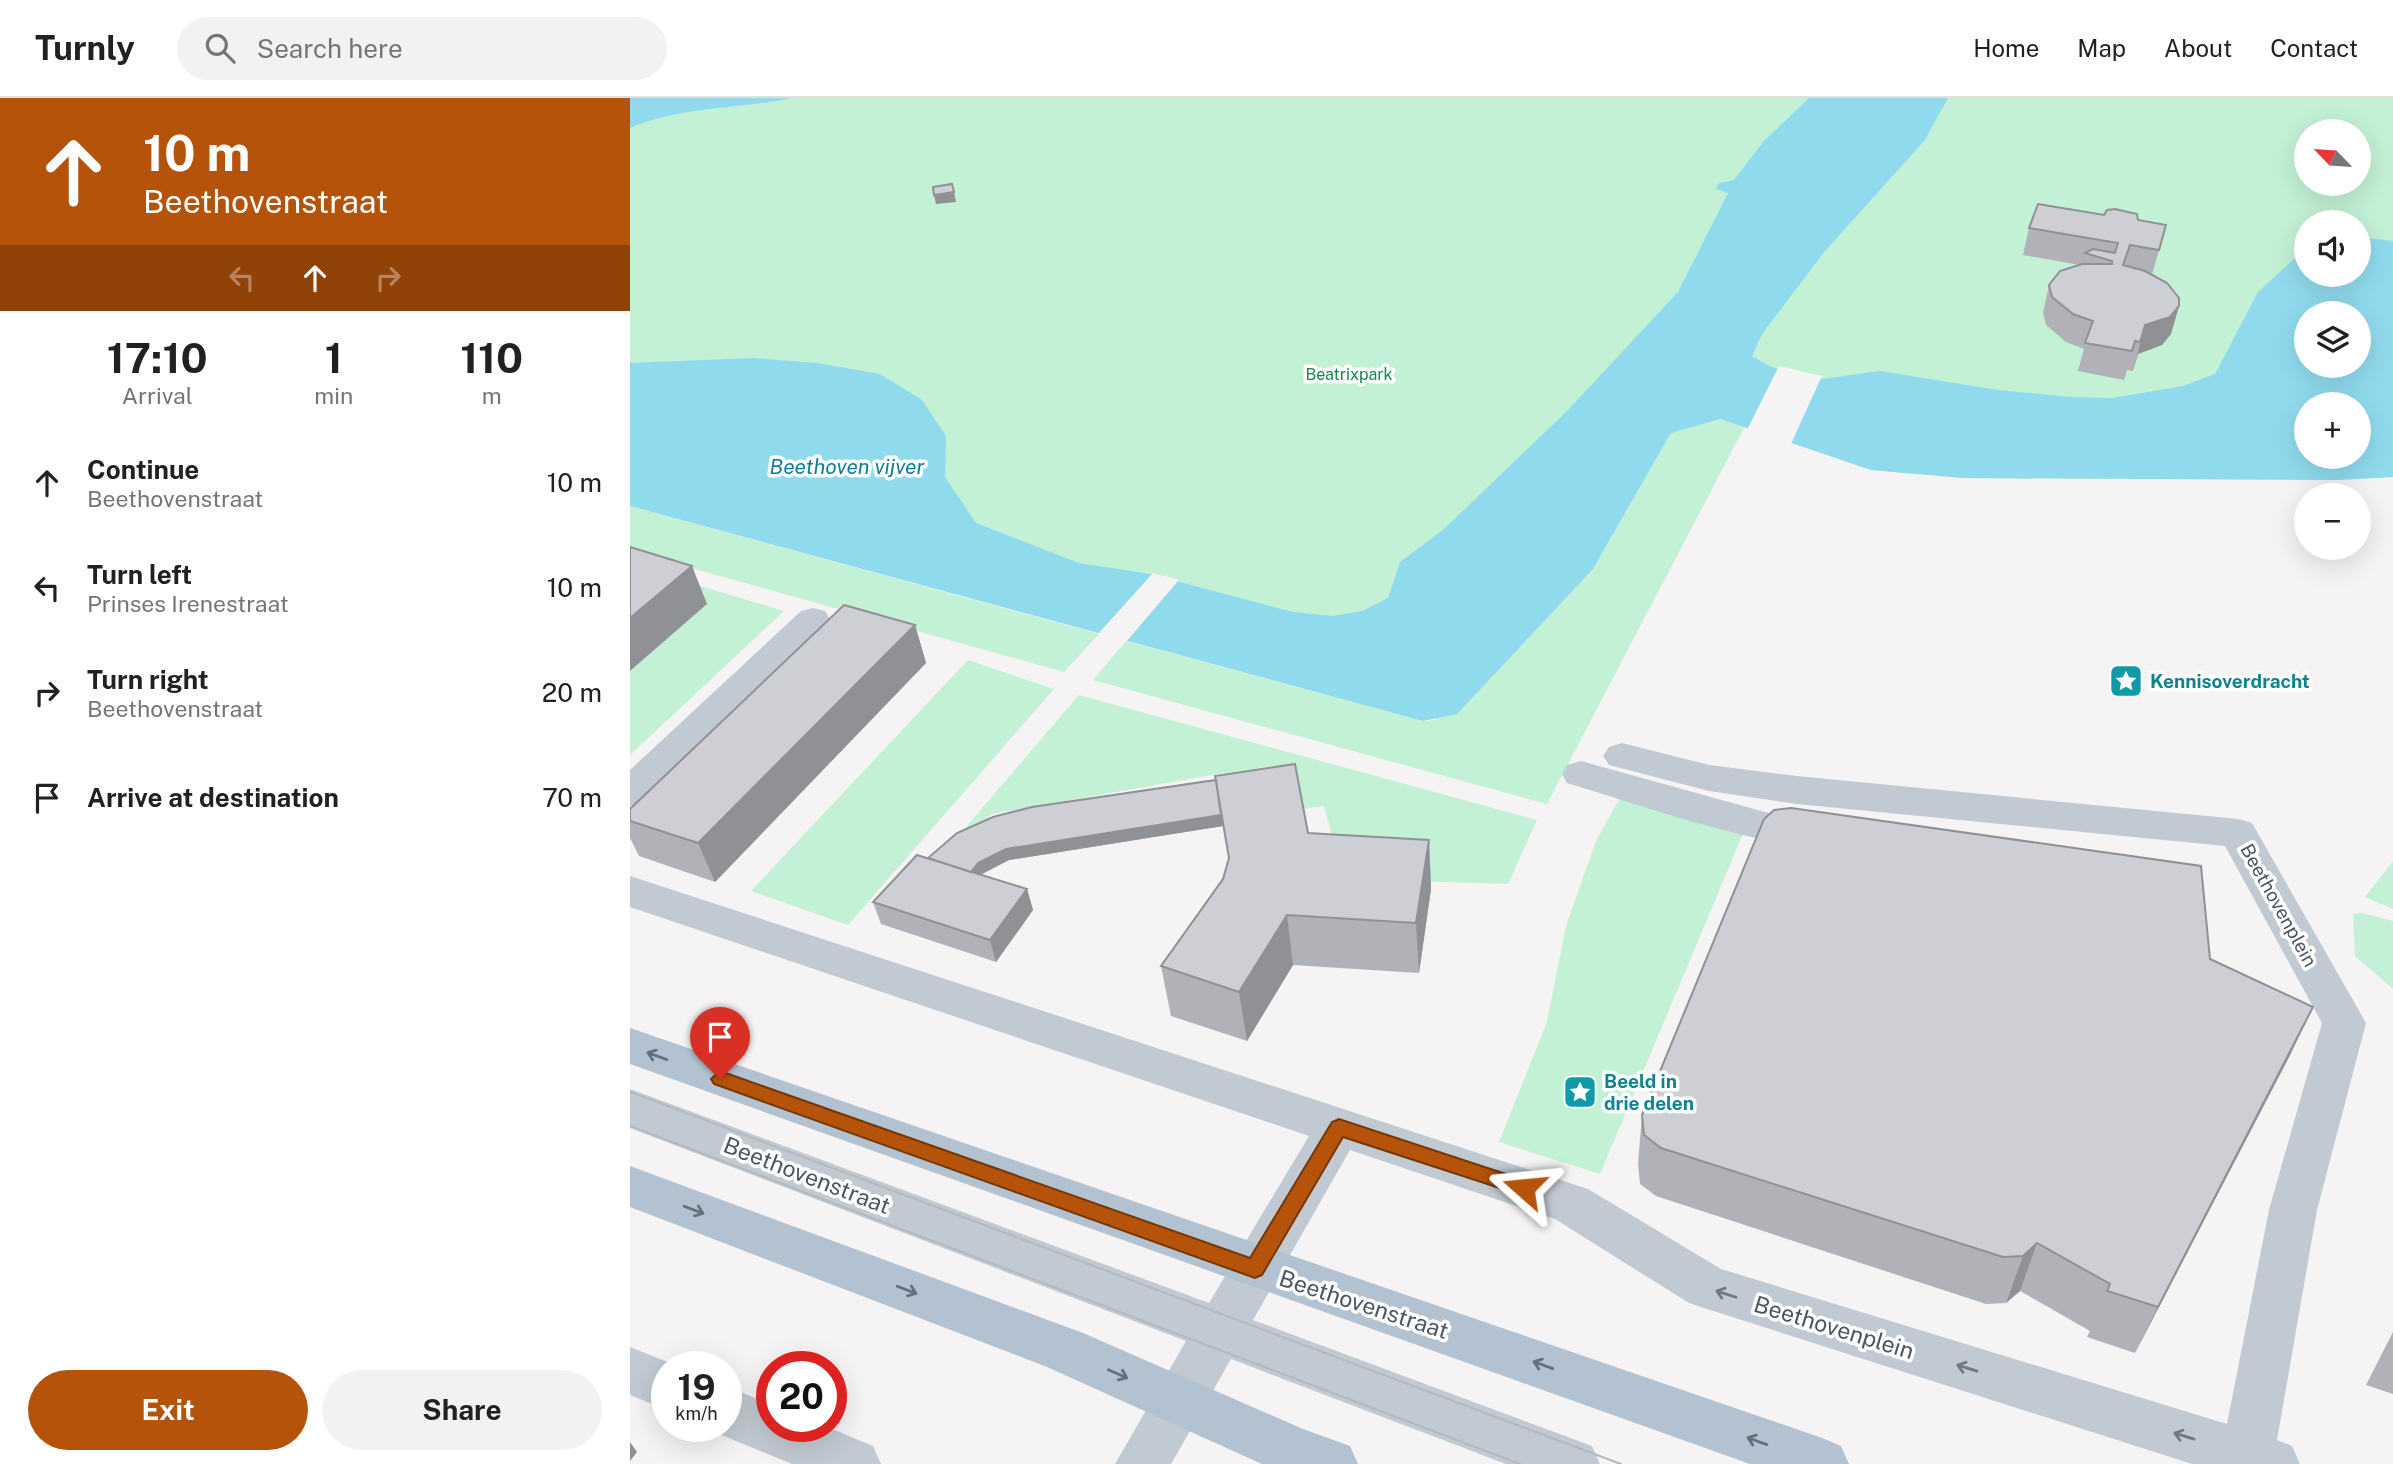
<!DOCTYPE html>
<meta charset="utf-8">
<style>
:root{--surface:#fff;--page:#f2f2f2;--text:#202124;--muted:#757577;--line:#e0e0e0;--accent:#b45309}
body{margin:0;font-family:"Public Sans",sans-serif;background:var(--page);color:var(--text);height:100vh;display:flex;flex-direction:column;font-size:26px;white-space:nowrap}
*{box-sizing:border-box;margin:0}
p{font-size:23px;color:var(--muted)}
.icon{flex:none;width:38px;height:38px;fill:none;stroke:currentColor;stroke-width:2;stroke-linecap:round;stroke-linejoin:round}
.map{position:relative;flex:1;overflow:hidden}
.sheet{display:flex;flex-direction:column;background:var(--surface);width:630px}
.sheet>*{flex:none}
.top-card{background:#b45309;color:#fff;overflow:hidden}
.needle{width:46px;rotate:295deg}
.buttons{position:absolute;left:1664px;top:21px;display:grid;gap:14px}
.buttons a{display:grid;place-items:center;width:77px;height:77px;border-radius:50%;background:var(--surface);box-shadow:0 7px 28px #0002;font-size:35px}
.speed{position:absolute;left:21px;top:1253px;display:flex;gap:14px;font-size:35px;font-weight:700;text-align:center}
.speed>*{display:grid;place-content:center;width:91px;height:91px;border-radius:50%;background:var(--surface);box-shadow:0 7px 28px #0002;line-height:1}
.speed small{font-size:18px;font-weight:400}
.speed .limit{border:10px solid #d22;background:#fff;color:#111}
.pin{position:absolute;display:grid;place-items:center;width:60px;height:60px;color:#fff;margin:-72px -30px;border-radius:50% 50% 50% 0;rotate:-45deg;box-shadow:0 0 7px #0007}
.pin .icon{rotate:45deg}
.me{position:absolute;width:77px;margin:-38px;rotate:288deg;stroke-linejoin:round;filter:drop-shadow(0 0 5px #0008)}
.turn{display:flex;align-items:center;gap:24px;height:147px;padding:0 28px;font-size:32px}
.turn .icon{width:91px;height:91px;stroke-width:2.5}
.turn b{display:block;font-size:49px;line-height:60px}
.lanes{display:flex;align-items:center;height:66px;padding:0 28px;background:#0003;justify-content:center;gap:35px;direction:ltr}
.lanes .off{opacity:.35}
.eta{display:flex;justify-content:space-evenly;align-items:center;height:119px;text-align:center}
.eta b{font-size:42px;font-weight:700;line-height:49px}
.primary-button{display:flex;gap:14px;margin-top:auto;padding:14px 28px}
.primary-button a{flex:1;height:80px;border-radius:42px;background:var(--accent);color:#fff;font-size:28px;font-weight:700;line-height:80px;text-align:center}
.primary-button a+a{background:var(--page);color:var(--text)}
ul{padding:0;list-style:none}
li{display:flex;align-items:center;gap:21px;height:105px;padding:0 28px}
li div{flex:1}
li b{display:block;font-size:26px}
li em{font-style:normal}
header{display:flex;align-items:center;gap:42px;box-sizing:border-box;height:98px;padding:0 35px;background:var(--surface);border-bottom:2px solid var(--line)}
header strong{font-size:33px}
nav{display:flex;gap:38px;margin-inline-start:auto;font-size:24px}
.search{width:490px;height:63px;background:var(--page);display:flex;align-items:center;gap:18px;box-sizing:border-box;padding:0 24px;border-radius:38px;color:var(--muted);font-size:26px}
main{display:flex;flex:1;min-height:0}
.map>svg:first-child{display:block}
.green{fill:#c3f1d5;fill-rule:evenodd}
.water{fill:#90daee;fill-rule:evenodd}
.pier{fill:#f5f3f3}
.lines{fill:none;stroke-linecap:round;stroke-linejoin:round}
.minor{fill:#c1cad2;fill-rule:evenodd}
.major{fill:#b3c2d1;fill-rule:evenodd}
.tram{stroke:#b5b8bd;stroke-width:2}
.wall{fill:#b0b2b7}
.shaded-wall{fill:#909195}
.building{fill:#cdcfd5;stroke:#909195;stroke-width:2}
.oneway{stroke:#64717d}
.oneway2{stroke:#6e7983}
.route{fill:#b45309;stroke:#753606;stroke-width:2}
.labels{text-anchor:middle;dominant-baseline:central;stroke-width:7;stroke-linejoin:round;paint-order:stroke}
.far-park-label{font-size:16px;fill:#17864f;stroke:#fff}
.culture-label{font-size:19px;font-weight:bold;fill:#0d838f;stroke:#fff;text-anchor:start}
.street-label{font-size:19px;fill:#4a5661;stroke:#fff}
.water-label{font-size:21px;font-style:italic;fill:#0c7c9b;stroke:#fff}
.near-street-label{font-size:23px;fill:#4a5661;stroke:#fff}
</style>
<header>
<strong>Turnly</strong>
<div class="search"><svg class="icon" aria-label="search" viewBox="0 0 24 24"><circle cx="10" cy="10" r="6"/><path d="M15 15l6 6"/></svg>Search here</div>
<nav><a>Home</a><a>Map</a><a>About</a><a>Contact</a></nav>
</header>
<main>
<section class="sheet">
<div class="top-card">
<div class="turn"><svg class="icon" aria-label="ahead" viewBox="0 0 24 24"><path d="M12 20V5M6 11l6-6 6 6"/></svg><div><b>10 m</b>Beethovenstraat</div></div>
<div class="lanes"><svg class="icon off" aria-label="left" viewBox="0 0 24 24"><path d="M17 20v-9H6M10 6l-5 5 5 5"/></svg><svg class="icon" aria-label="ahead" viewBox="0 0 24 24"><path d="M12 20V5M6 11l6-6 6 6"/></svg><svg class="icon off" aria-label="right" viewBox="0 0 24 24"><path d="M7 20v-9h11M14 6l5 5-5 5"/></svg></div>
</div>
<div class="eta">
<div><b>17:10</b><p>Arrival</p></div>
<div><b>1</b><p>min</p></div>
<div><b>110</b><p>m</p></div>
</div>
<ul>
<li><svg class="icon" aria-label="ahead" viewBox="0 0 24 24"><path d="M12 20V5M6 11l6-6 6 6"/></svg><div><b>Continue</b><p>Beethovenstraat</p></div><em>10 m</em></li>
<li><svg class="icon" aria-label="left" viewBox="0 0 24 24"><path d="M17 20v-9H6M10 6l-5 5 5 5"/></svg><div><b>Turn left</b><p>Prinses Irenestraat</p></div><em>10 m</em></li>
<li><svg class="icon" aria-label="right" viewBox="0 0 24 24"><path d="M7 20v-9h11M14 6l5 5-5 5"/></svg><div><b>Turn right</b><p>Beethovenstraat</p></div><em>20 m</em></li>
<li><svg class="icon" aria-label="arrive" viewBox="0 0 24 24"><path d="M6 21V4h12l-3 4 3 4H6"/></svg><div><b>Arrive at destination</b></div><em>70 m</em></li>
</ul>
<div class="primary-button"><a>Exit</a><a>Share</a></div>
</section>
<div class="map">
<svg width="1763" height="1366" viewBox="0 0 1763 1366">
<rect width="100%" height="100%" fill="#f5f3f3"/>
<path class="green" d="M0 0H1763V379L1707 382 1333 380 1241 372 1115 328 917 706 463 582 496 543 793 623 805 622 963 471 1040 337 814 589 0 368ZM1676 33H1729V86H1676ZM1676 124H1729V177H1676ZM1676 215H1729V268H1676ZM1676 306H1729V359H1676Z
M0 408 469 536 434 574 0 453Z
M70 488 154 513 0 657V573Z
M338 562 424 591 218 827 121 793Z
M449 597 907 722 878 786 714 781 694 708 604 721 594 675 362 716 324 743Z
M990 700 1113 736 970 1076 869 1044 917 924 936 828 966 743Z
M1763 763V811L1735 799Z
M1732 815 1763 823V891L1725 858 1723 816Z"/>
<path class="water" d="M0 0H163C110 11 51 8 0 30Z
M1179 0H1318L1295 42 1195 153 1132 236 1122 258 1139 268 1185 282 1250 273 1368 292 1441 299 1482 300 1553 288 1585 276 1628 194 1676 150V177H1729V139L1763 143V379L1707 382 1333 380 1241 372 1090 321 1041 335 963 471 827 616 793 623 0 408V265L123 260 187 265 250 276 292 302 316 338 315 379 346 425 449 465 520 476 663 514 703 518 732 513 758 500 770 464 813 432 937 313 1048 194 1098 95 1086 91 1089 85 1104 82 1133 44ZM1676 215H1729V268H1676ZM1676 306H1729V359H1676Z"/>
<path class="pier" d="M1149 268 1192 278 1160 348 1117 332Z
M523 475 549 482 496 544 468 536Z"/>
<g class="lines">
<path class="minor" d="M183 510 195 513 200 521 195 529 14 704 0 708V672L171 513Z
M992 645 1079 667 1167 678 1608 721 1622 725 1736 925 1687 1112 1647 1342 1662 1348 1670 1366H1562L1077 1211 1059 1205 925 1121 720 1052 623 1222 962 1348 970 1366H876L601 1261 541 1366H485L556 1243 0 1030V991L579 1205 679 1038 0 809V778L958 1091 1091 1171 1597 1326 1639 1112 1692 925 1595 748 1167 706 1079 693 979 667 973 658 979 649Z
M951 663 1142 716 1196 726 1202 736 1196 746C1154 758 988 700 937 685L932 676 937 667Z
M0 1249 50 1269H37V1312L0 1297Z
M96 1288 142 1307V1328H195L243 1348 251 1366H162L77 1331 76 1328H96Z"/>
<path class="major" d="M0 930 1192 1340 1211 1348 1219 1366H1120L0 966Z
M0 1068 453 1235 673 1331 720 1348 728 1366H632L417 1269 0 1109Z"/>
<path class="tram" d="M0 994 991 1366
M0 1028 890 1366"/>
</g>
<path class="wall" d="M1508 122 1536 127 1522 177 1549 208 1541 236 1532 247 1508 256 1503 273 1497 272 1494 282 1448 273 1454 251 1436 244 1416 227 1413 215 1419 187 1450 167 1393 157 1399 130Z
M285 527 296 565 85 784 9 758 0 740V711Z
M402 709 678 735 799 742 801 791 789 875 663 867 617 943 541 918 531 868 593 781 599 761 593 728 379 762 351 777 397 791 403 812 366 864 251 826 243 804 298 760Z
M1580 861 1683 909 1659 959 1505 1255 1457 1239 1460 1233 1390 1193 1376 1205 1356 1206 1026 1098 1010 1086 1008 1066 1012 1017Z
M1763 1234V1296L1736 1287Z"/>
<path class="shaded-wall" d="M324 94 326 104 306 106 304 97Z
M1549 208 1541 236 1532 247 1508 256 1503 273 1515 227Z
M62 468 77 506 0 573V520Z
M285 527 296 565 85 784 68 745Z
M591 717 593 728 379 762 351 776 339 792 336 781 348 765 376 751Z
M799 742 801 791 789 875 786 825Z
M397 791 403 812 366 864 360 842Z
M657 817 663 867 617 943 609 894Z
M1683 909 1659 959 1505 1255 1528 1209Z
M1407 1145 1390 1193 1376 1205 1393 1158Z
M0 1344 7 1354 0 1363Z"/>
<path class="building" d="M322 86 324 94 304 97 303 89Z
M1408 106 1474 117 1477 112 1485 111 1507 116 1508 122 1536 127 1529 152 1500 147 1493 167 1515 173 1537 185 1549 200V208L1540 219 1515 227 1510 244 1505 243 1502 253 1455 245 1463 223 1443 216 1422 199 1419 187 1430 173 1452 166H1482V163L1455 155 1463 151 1485 155 1488 145 1399 130Z
M0 449 62 468 0 520Z
M214 507 285 527 68 745 0 723V711Z
M665 666 678 735 799 742 786 825 657 817 609 894 531 868 593 781 599 760 585 678Z
M586 682 591 717 376 751 348 765 341 774 298 760 327 735 363 719 402 709Z
M1161 710 1571 768 1580 861 1683 909 1528 1209 1477 1193 1480 1186 1407 1145 1393 1158 1373 1159 1031 1050 1014 1037 1012 1017 1134 721 1144 712Z
M287 757 397 791 360 842 243 804Z"/>
<defs><path id="oneway-shaft" d="M-6 0H5M1.5-3L5.5 0L1.5 3" fill="none" stroke-width="1.6" stroke-linecap="round" stroke-linejoin="round" transform="scale(1.75)"/></defs>
<g class="oneway">
<use href="#oneway-shaft" transform="translate(27 958) rotate(-160)"/>
<use href="#oneway-shaft" transform="translate(64 1112) rotate(21)"/>
<use href="#oneway-shaft" transform="translate(277 1192) rotate(21)"/>
<use href="#oneway-shaft" transform="translate(913 1267) rotate(-160)"/>
<use href="#oneway-shaft" transform="translate(488 1276) rotate(24)"/>
<use href="#oneway-shaft" transform="translate(1127 1343) rotate(-160)"/>
</g>
<g class="oneway2">
<use href="#oneway-shaft" transform="translate(1096 1196) rotate(-162)"/>
<use href="#oneway-shaft" transform="translate(1337 1270) rotate(-163)"/>
<use href="#oneway-shaft" transform="translate(1554 1338) rotate(-163)"/>
</g>
<path class="route" d="M90 973 620 1160 702 1024 709 1021 894 1082 901 1084 904 1090 901 1096 894 1098 713 1039 632 1177 625 1180 84 986 81 981Z"/>
<defs>
<symbol id="sight-square" viewBox="-11 -11 22 22"><rect x="-9" y="-9" width="18" height="18" rx="4" fill="#0f9aa8" stroke="#fff"/><path d="M0-6L1.8-2.2L6-1.7L2.9 1.2L3.7 5.4L0 3.3L-3.7 5.4L-2.9 1.2L-6-1.7L-1.8-2.2Z" fill="#fff"/></symbol>
</defs>
<g fill-rule="evenodd">
<use href="#sight-square" x="1477" y="564" width="38" height="38"/>
<use href="#sight-square" x="931" y="975" width="38" height="38"/>
</g>
<g class="labels">
<g class="far-park-label">
<text x="719" y="276">Beatrixpark</text>
</g>
<g class="culture-label">
<text x="1520" y="583">Kennisoverdracht</text>
<text x="974" y="983">Beeld in<tspan x="974" dy="22">drie delen</tspan></text>
</g>
<g class="street-label">
<text transform="translate(1649 807) rotate(61)">Beethovenplein</text>
</g>
<g class="water-label">
<text x="217" y="368">Beethoven vijver</text>
</g>
<g class="near-street-label">
<text transform="translate(177 1077) rotate(21)">Beethovenstraat</text>
<text transform="translate(734 1206) rotate(18)">Beethovenstraat</text>
<text transform="translate(1204 1229) rotate(17)">Beethovenplein</text>
</g>
</g>
</svg>
<div class="buttons">
<a><svg class="needle" viewBox="-14 -14 28 28"><path d="M0-13l5 13h-10z" fill="#e53935"/><path d="M0 13l5-13h-10z" fill="#757577"/></svg></a>
<a><svg class="icon" aria-label="sound" viewBox="0 0 24 24"><path d="M4 9h4l5-4v14l-5-4H4zM17 9q2 3 0 6"/></svg></a>
<a><svg class="icon" aria-label="layers" viewBox="0 0 24 24"><path d="M12 4l9 5-9 5-9-5zM3 14l9 5 9-5"/></svg></a>
<a>+</a>
<a>−</a>
</div>
<div class="speed"><div>19<small>km/h</small></div><div class="limit">20</div></div>
<div class="pin" style="left:90px;top:981px;background:#d93025"><svg class="icon" aria-label="arrive" viewBox="0 0 24 24"><path d="M6 21V4h12l-3 4 3 4H6"/></svg></div>
<svg class="me" style="left:894px;top:1090px" viewBox="-20 -20 40 40"><path d="M0-17L14 15 0 8-14 15z" fill="#b45309" stroke="#fff" stroke-width="4"/></svg>
</div>
</main>
